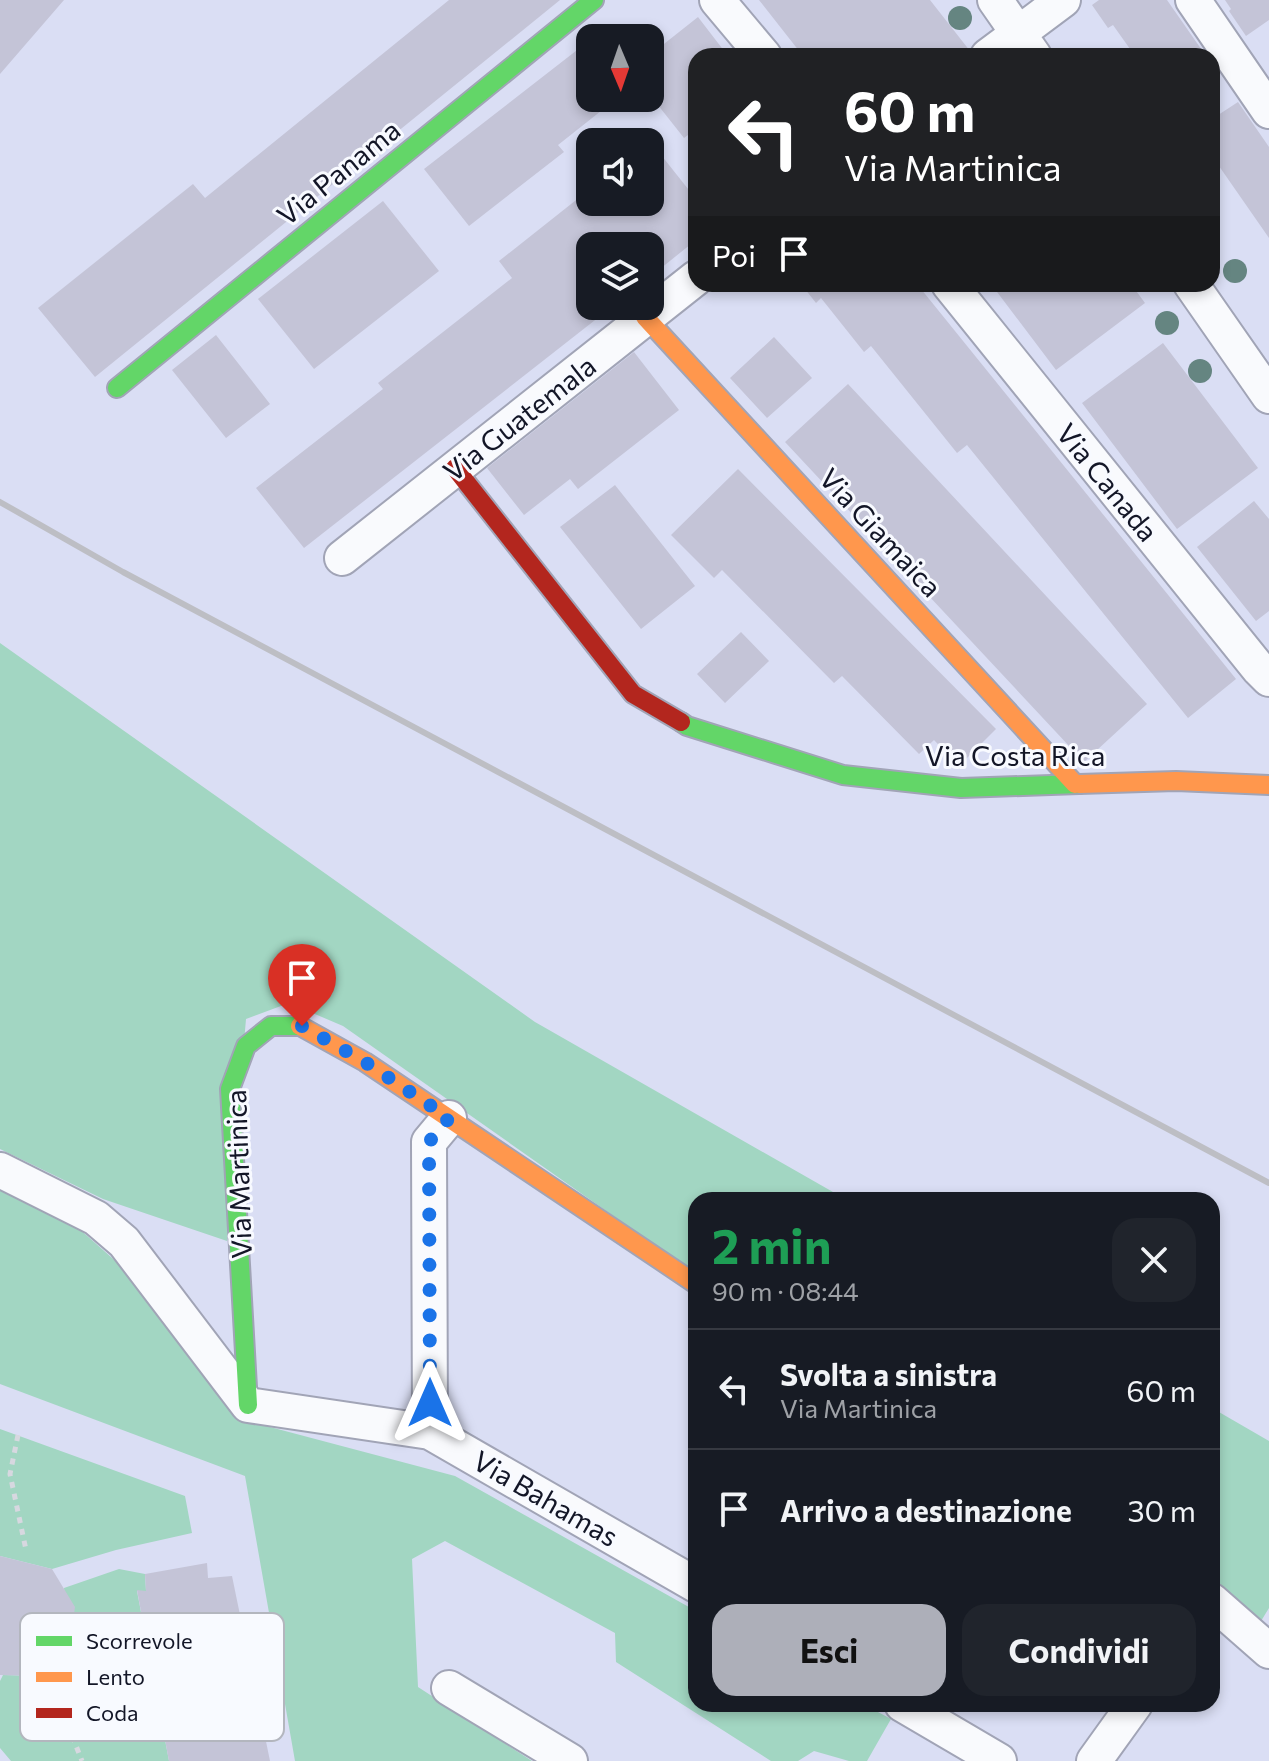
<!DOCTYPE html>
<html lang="it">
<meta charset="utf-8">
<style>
:root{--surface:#171b24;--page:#20242c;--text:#f1f3f6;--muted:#9ea1a6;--line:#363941;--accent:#adafb9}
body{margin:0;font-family:Commissioner,sans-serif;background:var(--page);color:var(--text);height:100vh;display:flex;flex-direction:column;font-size:30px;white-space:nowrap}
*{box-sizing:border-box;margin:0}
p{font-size:26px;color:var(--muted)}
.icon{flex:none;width:44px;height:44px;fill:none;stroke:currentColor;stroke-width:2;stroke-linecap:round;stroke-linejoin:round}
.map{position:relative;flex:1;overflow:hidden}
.details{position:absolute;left:688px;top:1192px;width:532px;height:520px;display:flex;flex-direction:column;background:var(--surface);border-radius:24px;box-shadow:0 4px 12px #0003}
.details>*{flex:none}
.top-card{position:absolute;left:688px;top:48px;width:532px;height:244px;border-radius:24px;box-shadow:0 4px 12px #0003;background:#202124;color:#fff;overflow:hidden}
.needle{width:52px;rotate:178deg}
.fabs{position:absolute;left:576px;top:24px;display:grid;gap:16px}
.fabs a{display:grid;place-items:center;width:88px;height:88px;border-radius:16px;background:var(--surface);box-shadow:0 4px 12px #0003;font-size:40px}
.pin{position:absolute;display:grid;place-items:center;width:68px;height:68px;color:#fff;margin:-82px -34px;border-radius:50% 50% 50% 0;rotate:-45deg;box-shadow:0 0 8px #0007}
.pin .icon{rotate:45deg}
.me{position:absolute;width:88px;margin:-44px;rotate:0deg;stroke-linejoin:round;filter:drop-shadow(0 0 6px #0008)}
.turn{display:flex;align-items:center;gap:28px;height:168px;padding:0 24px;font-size:36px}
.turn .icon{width:104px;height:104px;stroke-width:2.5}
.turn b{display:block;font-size:56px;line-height:68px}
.then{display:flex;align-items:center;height:76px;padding:0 24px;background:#0003;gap:16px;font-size:30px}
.round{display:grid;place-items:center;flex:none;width:84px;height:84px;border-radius:24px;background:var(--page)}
.summary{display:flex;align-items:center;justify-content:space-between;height:136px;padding:0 24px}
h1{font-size:48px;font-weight:700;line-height:60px;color:#1e9e55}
.button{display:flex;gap:16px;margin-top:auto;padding:16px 24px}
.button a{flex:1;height:92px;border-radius:24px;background:var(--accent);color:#111;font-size:32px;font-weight:700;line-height:92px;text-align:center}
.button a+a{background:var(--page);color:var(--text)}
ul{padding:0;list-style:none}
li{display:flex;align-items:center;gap:24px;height:120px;padding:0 24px;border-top:2px solid var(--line)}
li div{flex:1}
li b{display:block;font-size:30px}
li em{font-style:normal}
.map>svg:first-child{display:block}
.green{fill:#a2d6c2}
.building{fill:#c4c4d7}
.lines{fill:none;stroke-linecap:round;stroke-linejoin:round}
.street-casing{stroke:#a1a4b6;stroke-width:38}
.fast-casing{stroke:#a1a4b6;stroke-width:22}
.slow-casing{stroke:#a1a4b6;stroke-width:22}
.jam-casing{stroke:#a1a4b6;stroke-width:22}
.path{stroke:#d7d8e0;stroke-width:5;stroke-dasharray:6 6;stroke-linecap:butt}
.street{stroke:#f9fafd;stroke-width:34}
.fast{stroke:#63d668;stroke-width:18}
.slow{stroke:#ff974d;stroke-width:18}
.jam{stroke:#b3261e;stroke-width:18}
.rail{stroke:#bdbec4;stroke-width:6}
.tree{fill:#658581}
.route{stroke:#1a73e8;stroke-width:14;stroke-dasharray:0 25.2}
.labels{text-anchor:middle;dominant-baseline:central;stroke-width:6;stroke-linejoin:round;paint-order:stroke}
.street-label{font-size:28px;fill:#131627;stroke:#f8faff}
.key{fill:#f8faff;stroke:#b3b6be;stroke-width:2}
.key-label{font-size:22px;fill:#131627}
</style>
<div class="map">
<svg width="1269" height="1761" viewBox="0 0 1269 1761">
<rect width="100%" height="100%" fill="#dadef4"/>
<path class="green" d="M0 643 535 1022 847 1200H696V1274L343 1026 289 1003 246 1019 227 1241 103 1199 0 1149Z
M0 1190 76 1226 129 1273 270 1427 455 1476 696 1611V1704H863L891 1719 867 1761H849L814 1751 798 1761H771L616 1662 615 1633 445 1541 412 1559 418 1687 532 1761H295L245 1476 0 1384Z
M1212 1408 1269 1441V1608L1258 1626 1212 1585Z
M0 1429 185 1496 192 1533 116 1550 52 1569 0 1556Z
M119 1569 145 1574 146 1591H137L169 1761H11L0 1748V1681L3 1675 39 1676 69 1649 64 1588Z"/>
<path class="building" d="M0 0H64L0 74Z
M449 0H560L95 377 38 308 193 184 205 198Z
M759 0H930L970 51 963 56H803Z
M1099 0H1167L1206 56H1135L1113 25 1108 28 1092 5Z
M1225 0H1269V20L1246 36 1229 11 1231 9Z
M698 17 728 56H696V129L684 138 650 95V55Z
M590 40V81L587 83 590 87V98H599L606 107 558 145 564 152 469 226 424 169Z
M1238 102 1269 147V238L1212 156V119Z
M650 141 696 199V240L650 277V246H590V306H613L304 548 256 488 383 389 378 383 512 278 499 261 590 189V202H650Z
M383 201 439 271 314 369 258 299Z
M801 284H917L1236 679 1188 718 967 445 957 453 871 346 864 352 821 298 816 303Z
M991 284H1131L1145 303 1056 370Z
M216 335 270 404 226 438 172 370Z
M774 337 812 378 767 418 730 378Z
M1163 343 1258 468 1177 529 1082 403Z
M634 352 679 410 578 489 570 479 524 515 487 468Z
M848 384 1147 704 1084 762 785 442Z
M738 469 996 729 959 766 934 740 919 754 842 676 834 683 722 570 714 578 671 535Z
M615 485 695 586 641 629 560 527Z
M1254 501 1269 519V611L1256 621 1197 547Z
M741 632 769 661 725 703 697 674Z
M0 1556 52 1569 75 1607 69 1649 39 1676 0 1675Z
M207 1563 208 1578 232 1576 270 1761H169L137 1590 146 1591 145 1574Z"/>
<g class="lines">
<defs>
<path id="street" d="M717 0 764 56
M995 0 1034 56
M1193 0 1269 111
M988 56 1063 0
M949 284 1259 669 1269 679
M1191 284 1269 396
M342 558 696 278
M0 1170 96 1218 124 1242 248 1405 430 1432 696 1585
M430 1432 429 1142 449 1118
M1212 1601 1269 1651
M449 1688 570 1761
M902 1704 999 1761
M1094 1761 1135 1704"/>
<path id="fast" d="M117 388 594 0
M681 722 687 726 843 775 961 788 1079 784
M248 1405 230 1089 246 1046 271 1026H300"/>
<path id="slow" d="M645 317 1075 784
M1079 784 1176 781 1269 785
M300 1026 365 1062 696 1284"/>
<path id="jam" d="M455 468 633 694 681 722"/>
</defs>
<use href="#street" class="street-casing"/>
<use href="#fast" class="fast-casing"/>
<use href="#slow" class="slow-casing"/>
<use href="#jam" class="jam-casing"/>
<path class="path" d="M18 1435 10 1474 26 1550
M46 1669 82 1761"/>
<use href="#street" class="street"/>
<use href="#fast" class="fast"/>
<use href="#slow" class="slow"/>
<use href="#jam" class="jam"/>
<path class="rail" d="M0 502 123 572 1269 1183"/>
</g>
<g class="tree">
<circle cx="960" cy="18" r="12"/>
<circle cx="1235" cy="271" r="12"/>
<circle cx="1167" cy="323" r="12"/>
<circle cx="1200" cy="371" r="12"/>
</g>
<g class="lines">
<path class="route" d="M302 1026 365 1062 449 1118 429 1142 430 1403"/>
</g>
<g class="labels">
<g class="street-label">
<text transform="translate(338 172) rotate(-39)">Via Panama</text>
<text transform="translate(519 418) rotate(-38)">Via Guatemala</text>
<text transform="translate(1108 482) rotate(51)">Via Canada</text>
<text transform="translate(881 532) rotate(47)">Via Giamaica</text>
<text x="1015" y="755">Via Costa Rica</text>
<text transform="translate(238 1174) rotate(-92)">Via Martinica</text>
<text transform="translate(546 1498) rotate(30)">Via Bahamas</text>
</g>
</g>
<rect x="20" y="1613" width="264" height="128" rx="12" class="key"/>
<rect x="36" y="1636" width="36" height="10" fill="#63d668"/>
<rect x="36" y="1672" width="36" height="10" fill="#ff974d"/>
<rect x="36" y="1708" width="36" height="10" fill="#b3261e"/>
<g class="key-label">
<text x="86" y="1649">Scorrevole</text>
<text x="86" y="1685">Lento</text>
<text x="86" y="1721">Coda</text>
</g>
</svg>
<div class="fabs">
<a><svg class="needle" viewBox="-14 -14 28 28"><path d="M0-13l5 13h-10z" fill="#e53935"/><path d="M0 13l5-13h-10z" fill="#9ea1a6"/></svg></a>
<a><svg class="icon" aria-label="sound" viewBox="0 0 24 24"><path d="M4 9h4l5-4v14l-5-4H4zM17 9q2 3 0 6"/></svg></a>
<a><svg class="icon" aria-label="layers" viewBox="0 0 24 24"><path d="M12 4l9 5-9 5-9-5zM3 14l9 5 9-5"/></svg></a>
</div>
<div class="pin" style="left:302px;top:1026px;background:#d93025"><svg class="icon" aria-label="arrive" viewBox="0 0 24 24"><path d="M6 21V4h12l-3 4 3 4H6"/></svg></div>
<svg class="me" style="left:430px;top:1403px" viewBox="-20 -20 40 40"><path d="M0-17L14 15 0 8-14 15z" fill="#1a73e8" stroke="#fff" stroke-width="4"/></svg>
<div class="top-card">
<div class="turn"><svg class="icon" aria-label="left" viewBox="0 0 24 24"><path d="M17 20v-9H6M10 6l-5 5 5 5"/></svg><div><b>60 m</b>Via Martinica</div></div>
<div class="then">Poi<svg class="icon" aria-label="arrive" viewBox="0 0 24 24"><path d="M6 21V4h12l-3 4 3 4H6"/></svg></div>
</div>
<section class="details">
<div class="summary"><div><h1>2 min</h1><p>90 m · 08:44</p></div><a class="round"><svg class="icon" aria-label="close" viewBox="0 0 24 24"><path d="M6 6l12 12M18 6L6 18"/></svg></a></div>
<ul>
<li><svg class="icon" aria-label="left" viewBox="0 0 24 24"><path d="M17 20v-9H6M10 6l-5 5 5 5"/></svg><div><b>Svolta a sinistra</b><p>Via Martinica</p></div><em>60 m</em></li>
<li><svg class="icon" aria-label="arrive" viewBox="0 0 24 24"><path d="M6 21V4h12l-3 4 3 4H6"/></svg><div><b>Arrivo a destinazione</b></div><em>30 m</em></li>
</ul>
<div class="button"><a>Esci</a><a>Condividi</a></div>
</section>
</div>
